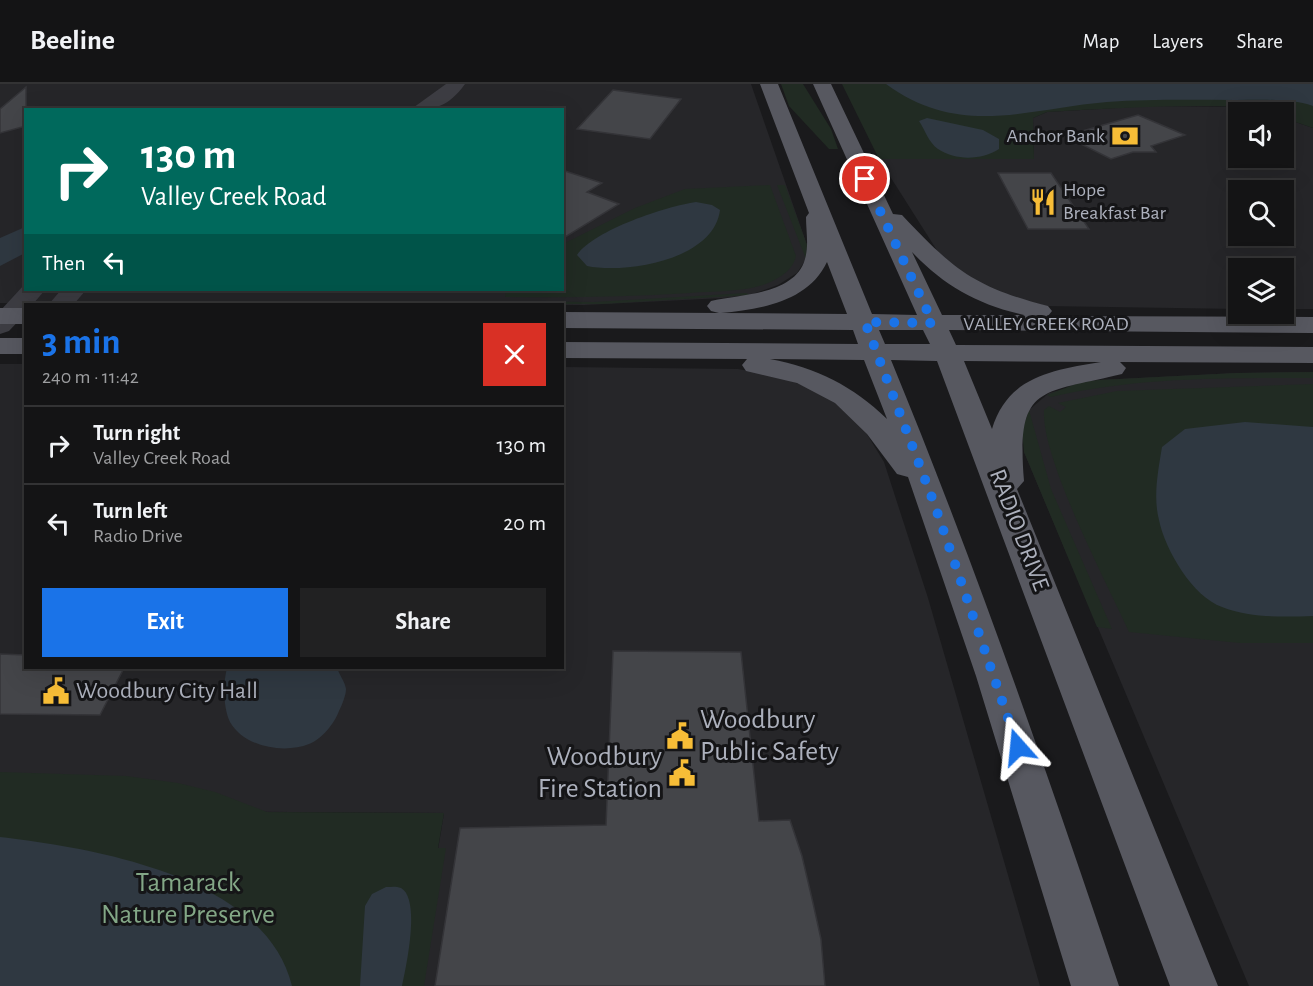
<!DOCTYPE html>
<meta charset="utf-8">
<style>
:root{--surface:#141415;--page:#212122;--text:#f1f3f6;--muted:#9d9ea0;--line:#333334;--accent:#1a73e8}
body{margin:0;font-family:"Alegreya Sans",sans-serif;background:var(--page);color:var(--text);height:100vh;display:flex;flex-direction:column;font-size:22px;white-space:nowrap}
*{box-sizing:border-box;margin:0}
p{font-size:20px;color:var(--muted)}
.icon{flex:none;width:33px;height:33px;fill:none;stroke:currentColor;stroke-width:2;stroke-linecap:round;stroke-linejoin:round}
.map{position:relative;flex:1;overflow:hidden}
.panel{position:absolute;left:24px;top:219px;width:540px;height:366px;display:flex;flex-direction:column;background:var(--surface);border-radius:0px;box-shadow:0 6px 24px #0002,0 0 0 2px var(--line)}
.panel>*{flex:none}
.top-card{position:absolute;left:24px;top:24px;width:540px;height:183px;border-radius:0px;box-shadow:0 6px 24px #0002,0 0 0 2px var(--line);background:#00695c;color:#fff;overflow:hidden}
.tools{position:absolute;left:1228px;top:18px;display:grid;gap:12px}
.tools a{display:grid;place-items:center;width:66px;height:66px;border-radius:0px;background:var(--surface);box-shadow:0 6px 24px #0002,0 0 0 2px var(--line);font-size:30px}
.pin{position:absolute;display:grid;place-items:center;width:51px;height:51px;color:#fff;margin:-26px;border:3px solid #fff;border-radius:50%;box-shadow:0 2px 6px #0007}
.me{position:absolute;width:66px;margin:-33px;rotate:342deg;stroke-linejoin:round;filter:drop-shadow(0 0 4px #0008)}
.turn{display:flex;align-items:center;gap:21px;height:126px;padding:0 18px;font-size:27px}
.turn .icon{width:78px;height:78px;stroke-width:2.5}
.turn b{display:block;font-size:42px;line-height:51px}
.then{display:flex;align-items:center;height:57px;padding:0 18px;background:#0003;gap:12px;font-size:22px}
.round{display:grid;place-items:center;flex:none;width:63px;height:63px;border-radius:0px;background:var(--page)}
.overview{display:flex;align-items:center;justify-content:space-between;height:102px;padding:0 18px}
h1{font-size:36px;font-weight:700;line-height:45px;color:var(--accent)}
.primary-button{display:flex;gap:12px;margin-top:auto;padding:12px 18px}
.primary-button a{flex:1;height:69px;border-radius:0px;background:var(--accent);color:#fff;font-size:24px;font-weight:700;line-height:69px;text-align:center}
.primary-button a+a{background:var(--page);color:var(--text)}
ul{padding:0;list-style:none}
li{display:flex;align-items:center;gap:18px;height:78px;padding:0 18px;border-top:2px solid var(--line)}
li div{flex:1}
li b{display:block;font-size:22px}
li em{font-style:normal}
header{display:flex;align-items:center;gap:36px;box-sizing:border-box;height:84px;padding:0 30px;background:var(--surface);border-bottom:2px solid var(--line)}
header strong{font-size:28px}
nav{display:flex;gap:33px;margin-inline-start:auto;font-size:21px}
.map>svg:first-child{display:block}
.built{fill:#262629;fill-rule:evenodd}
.green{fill:#212b23}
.water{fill:#2f3841}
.building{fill:#444549;stroke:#343438;stroke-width:1.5}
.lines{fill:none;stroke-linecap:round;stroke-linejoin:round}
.minor{fill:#3d3d43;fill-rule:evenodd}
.major{fill:#575860;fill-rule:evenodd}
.route{stroke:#1a73e8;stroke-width:10;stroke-dasharray:0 18}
.labels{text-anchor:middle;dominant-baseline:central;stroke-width:6;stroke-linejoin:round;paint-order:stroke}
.far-poi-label{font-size:20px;fill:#acb0bc;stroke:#151517;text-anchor:end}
.far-street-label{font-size:20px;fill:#acb0bc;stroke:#151517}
.street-label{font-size:24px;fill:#acb0bc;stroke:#151517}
.poi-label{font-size:24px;fill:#acb0bc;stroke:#151517;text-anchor:start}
.near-poi-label{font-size:28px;fill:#acb0bc;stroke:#151517;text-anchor:start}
.near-park-label{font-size:28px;fill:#83a786;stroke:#151517}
</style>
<header>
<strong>Beeline</strong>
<nav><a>Map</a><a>Layers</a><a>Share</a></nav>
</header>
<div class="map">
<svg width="1313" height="902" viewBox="0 0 1313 902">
<rect width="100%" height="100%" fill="#1a1a1c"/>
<path class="built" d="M0 0H751L807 161 806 175 797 189 778 201 750 211 723 214 584 221 0 219ZM26 26H562V206H26Z
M1150 22 1252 23 1268 28H1239V74H1284V34L1313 44V225H1284V184H1239V225L1045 222 981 204 938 168 879 75H1034L1033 34 1047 28ZM1239 106H1284V152H1239Z
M0 280H25L26 584H562L563 283 738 285 781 293 820 308 857 334 884 378 928 514 1040 902H416L444 729 0 726Z
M1313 288V902H1249L1024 368 1029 326 1049 309 1099 296 1236 289Z"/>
<path class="green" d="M781 0H803L831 45 838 65H829L789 22Z
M842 0H1313V44L1284 34V28C1271 28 1260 23 1248 23 1181 20 1114 24 1047 28L1033 34 1034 75H879Z
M770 101 796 172C793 187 777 196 763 201 741 208 713 207 690 209 628 213 567 214 505 213L506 206H562L563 160 635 124 685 105Z
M777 101H785L807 161 806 175Z
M746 209 750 211 602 220H503L504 217 594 218Z
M1313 288V294C1225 294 1137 293 1051 313L1047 311 1081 298 1099 296 1236 289Z
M1313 300V559H1240L1129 548C1107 499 1041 375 1044 326L1049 322 1060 328 1066 323 1058 319 1117 307Z
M1029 326 1051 405 1112 545 1097 543 1024 368 1022 346Z
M0 688 126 692 178 699 215 708 267 728 444 729 438 764H446L424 902H0Z"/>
<path class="water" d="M886 0H1313V22C1289 14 1261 16 1236 16 1193 16 1150 15 1107 18 1025 25 960 54 886 0Z
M927 34 983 46 999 55V65C982 76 956 77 938 65 929 59 925 46 919 37Z
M696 118 712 121 720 126C714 176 626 190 587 182L577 171C594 146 667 122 696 118Z
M25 143V169L0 182V154Z
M1245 338 1313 343V532C1282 533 1251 534 1222 523 1193 513 1165 466 1159 436 1153 413 1158 387 1162 363L1185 345Z
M227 584H337C339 590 345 598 346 605 346 611 342 621 339 627 334 640 322 655 309 660 284 670 244 663 230 638 223 623 223 599 227 584Z
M0 753C94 764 265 792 292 902H0Z
M386 803C391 803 396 802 401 804 421 815 406 883 402 902H360L365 822 372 810Z"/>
<path class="building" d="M26 3V42L0 49V25Z
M613 6 681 15 650 55 577 45Z
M1138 31 1185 51 1151 62 1156 68H1133L1111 75 1065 52Z
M562 86 602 99 587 108 619 120 562 155Z
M998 89H1051L1089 145H1028Z
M613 567 741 568 759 737 790 736 802 772 813 819 821 855 825 902H435L460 744 606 741Z
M0 570 26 571V584H124L100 631 0 630Z"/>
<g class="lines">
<path class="minor" d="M446 0H465C449 22 436 26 410 26Z
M24 201 26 206H45L33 220H26V229L9 247 0 250V227Z
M61 206H86L74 220H49Z"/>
<path class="major" d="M760 0H778L872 230 917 231 813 0H831L893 130 902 131C954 186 974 203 1048 222L1052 227 1048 232 1313 233V249L949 246 956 261 1313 263V279L1120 278 1126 284 1122 290C1040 310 1016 300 1024 397L1017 405 1218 902H1170L937 277 891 276C976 482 1048 691 1119 902H1071L976 592 908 393 897 390 867 350 835 319 797 299 746 287 742 281 747 275 562 274V258L858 260 853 246 562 244V228L719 229 711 227 707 222 711 217C740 210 795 211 805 175 809 161 806 147 806 133L809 129ZM912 168C944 202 979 221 1024 231H942ZM827 178 847 230 721 229C761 225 808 218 827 178ZM879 246H923L930 260H885ZM770 275 864 276 887 335C853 302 817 284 770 275ZM964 277 1101 278C1053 286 1008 292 992 345Z
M0 224H26V240H0Z
M0 254H26V270H0Z"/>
</g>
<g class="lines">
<path class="route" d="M865 95 933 239 865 238 934 419 1018 663"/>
</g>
<defs>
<symbol id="bank-bare" viewBox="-9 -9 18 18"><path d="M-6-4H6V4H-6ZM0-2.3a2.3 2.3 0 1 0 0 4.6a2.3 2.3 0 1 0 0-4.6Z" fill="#f7bd37" stroke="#151517" stroke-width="2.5" paint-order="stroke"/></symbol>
<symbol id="restaurant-bare" viewBox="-9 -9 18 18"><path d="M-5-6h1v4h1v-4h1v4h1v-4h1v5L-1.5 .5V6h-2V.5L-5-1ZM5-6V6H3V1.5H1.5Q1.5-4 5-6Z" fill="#f7bd37" stroke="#151517" stroke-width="2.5" paint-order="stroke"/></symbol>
<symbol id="civic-bare" viewBox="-9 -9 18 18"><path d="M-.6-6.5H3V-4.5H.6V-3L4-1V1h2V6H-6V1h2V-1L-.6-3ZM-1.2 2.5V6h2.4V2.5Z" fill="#f7bd37" stroke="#151517" stroke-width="2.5" paint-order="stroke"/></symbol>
</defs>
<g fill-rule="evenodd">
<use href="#bank-bare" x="1106" y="33" width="38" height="38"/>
<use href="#restaurant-bare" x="1024" y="99" width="38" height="38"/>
<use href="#civic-bare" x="37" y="588" width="38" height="38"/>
<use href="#civic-bare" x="661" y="633" width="38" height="38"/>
<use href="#civic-bare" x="663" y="670" width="38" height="38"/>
</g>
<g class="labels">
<g class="far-poi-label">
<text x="1105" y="52">Anchor Bank</text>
<text x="1063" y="106" text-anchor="start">Hope<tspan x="1063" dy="23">Breakfast Bar</tspan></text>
</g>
<g class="far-street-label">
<text x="1046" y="240">VALLEY CREEK ROAD</text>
</g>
<g class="street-label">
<text transform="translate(1019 446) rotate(69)">RADIO DRIVE</text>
</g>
<g class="poi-label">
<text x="76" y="607">Woodbury City Hall</text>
</g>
<g class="near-poi-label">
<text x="700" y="636">Woodbury<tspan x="700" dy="32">Public Safety</tspan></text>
<text x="662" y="673" text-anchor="end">Woodbury<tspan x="662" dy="32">Fire Station</tspan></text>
</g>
<g class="near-park-label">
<text x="188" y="799">Tamarack<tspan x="188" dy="32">Nature Preserve</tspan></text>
</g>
</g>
</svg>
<div class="tools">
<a><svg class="icon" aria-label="sound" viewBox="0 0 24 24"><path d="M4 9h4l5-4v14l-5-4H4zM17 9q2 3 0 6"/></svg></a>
<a><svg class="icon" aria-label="search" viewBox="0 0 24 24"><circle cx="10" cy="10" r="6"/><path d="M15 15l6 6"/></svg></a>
<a><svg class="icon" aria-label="layers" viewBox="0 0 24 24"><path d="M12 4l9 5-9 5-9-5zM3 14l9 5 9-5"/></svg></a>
</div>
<div class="pin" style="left:865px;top:95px;background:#d93025"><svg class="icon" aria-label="arrive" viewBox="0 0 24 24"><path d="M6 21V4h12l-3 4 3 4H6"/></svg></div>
<svg class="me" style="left:1018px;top:663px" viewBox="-20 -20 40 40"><path d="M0-17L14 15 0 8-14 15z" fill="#1a73e8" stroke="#fff" stroke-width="4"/></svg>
<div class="top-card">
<div class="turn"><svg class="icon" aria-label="right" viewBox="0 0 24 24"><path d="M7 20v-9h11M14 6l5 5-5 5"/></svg><div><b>130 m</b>Valley Creek Road</div></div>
<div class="then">Then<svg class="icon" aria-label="left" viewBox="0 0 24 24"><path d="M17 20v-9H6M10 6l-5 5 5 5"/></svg></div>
</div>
<section class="panel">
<div class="overview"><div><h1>3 min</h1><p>240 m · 11:42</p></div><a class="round" style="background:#d93025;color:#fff"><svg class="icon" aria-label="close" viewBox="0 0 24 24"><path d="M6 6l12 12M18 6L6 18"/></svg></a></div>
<ul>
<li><svg class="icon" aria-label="right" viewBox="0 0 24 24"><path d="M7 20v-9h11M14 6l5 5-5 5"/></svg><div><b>Turn right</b><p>Valley Creek Road</p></div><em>130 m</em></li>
<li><svg class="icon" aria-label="left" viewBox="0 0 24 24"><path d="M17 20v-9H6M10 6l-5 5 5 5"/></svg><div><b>Turn left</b><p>Radio Drive</p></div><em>20 m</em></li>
</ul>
<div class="primary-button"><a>Exit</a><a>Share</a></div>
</section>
</div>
